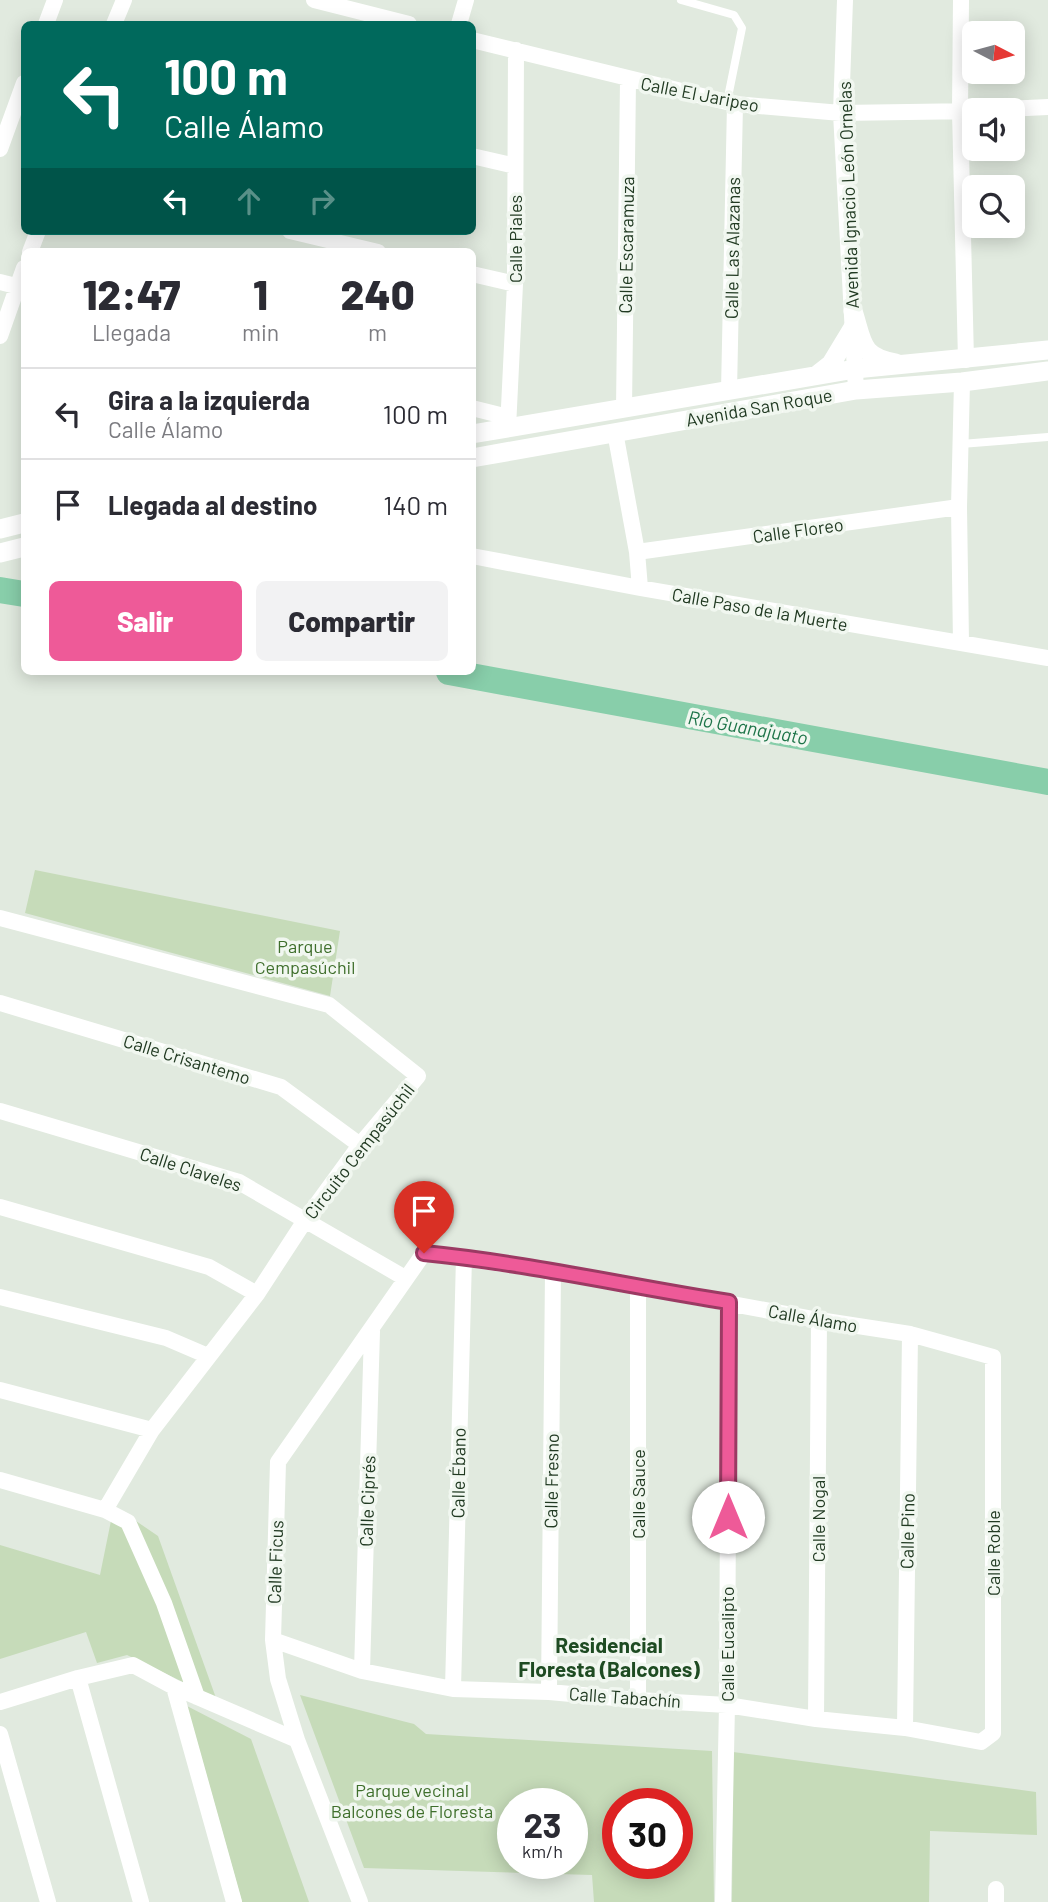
<!DOCTYPE html>
<html lang="es">
<meta charset="utf-8">
<style>
:root{--surface:#fff;--page:#f2f2f3;--text:#2b2b33;--muted:#7c7c81;--line:#e1e1e2;--accent:#ee5a98}
body{margin:0;font-family:Barlow,sans-serif;background:var(--page);color:var(--text);height:100vh;display:flex;flex-direction:column;font-size:26px;white-space:nowrap}
*{box-sizing:border-box;margin:0}
p{font-size:23px;color:var(--muted)}
.icon{flex:none;width:38px;height:38px;fill:none;stroke:currentColor;stroke-width:2;stroke-linecap:round;stroke-linejoin:round}
.map{position:relative;flex:1;overflow:hidden}
.side{position:absolute;left:21px;top:248px;width:455px;height:427px;display:flex;flex-direction:column;background:var(--surface);border-radius:10px;box-shadow:0 4px 18px #0003}
.side>*{flex:none}
.guide{position:absolute;left:21px;top:21px;width:455px;height:214px;border-radius:10px;box-shadow:0 4px 18px #0003;background:#00695c;color:#fff;overflow:hidden}
.needle{width:46px;rotate:96deg}
.controls{position:absolute;left:962px;top:21px;display:grid;gap:14px}
.controls a{display:grid;place-items:center;width:63px;height:63px;border-radius:10px;background:var(--surface);box-shadow:0 4px 18px #0003;font-size:35px}
.speed{position:absolute;left:497px;top:1788px;display:flex;gap:14px;font-size:35px;font-weight:700;text-align:center}
.speed>*{display:grid;place-content:center;width:91px;height:91px;border-radius:50%;background:var(--surface);box-shadow:0 4px 18px #0003;line-height:1}
.speed small{font-size:18px;font-weight:400}
.speed .limit{border:10px solid #d22;background:#fff;color:#111}
.pin{position:absolute;display:grid;place-items:center;width:60px;height:60px;color:#fff;margin:-72px -30px;border-radius:50% 50% 50% 0;rotate:-45deg;box-shadow:0 0 7px #0007}
.pin .icon{rotate:45deg}
.me{position:absolute;width:77px;margin:-38px;rotate:0deg;stroke-linejoin:round;filter:drop-shadow(0 0 5px #0008)}
.turn{display:flex;align-items:center;gap:24px;height:147px;padding:0 28px;font-size:32px}
.turn .icon{width:91px;height:91px;stroke-width:2.5}
.turn b{display:block;font-size:49px;line-height:60px}
.lanes{display:flex;align-items:center;height:66px;padding:0 28px;background:#0003;justify-content:center;gap:35px;direction:ltr}
.lanes .off{opacity:.35}
.eta{display:flex;justify-content:space-evenly;align-items:center;height:119px;text-align:center}
.eta b{font-size:42px;font-weight:800;line-height:49px}
.primary-button{display:flex;gap:14px;margin-top:auto;padding:14px 28px}
.primary-button a{flex:1;height:80px;border-radius:10px;background:var(--accent);color:#fff;font-size:28px;font-weight:800;line-height:80px;text-align:center}
.primary-button a+a{background:var(--page);color:var(--text)}
ul{padding:0;list-style:none}
li{display:flex;align-items:center;gap:21px;height:91px;padding:0 28px;border-top:2px solid var(--line)}
li div{flex:1}
li b{display:block;font-size:26px}
li em{font-style:normal}
.map>svg:first-child{display:block}
.green{fill:#c6dbb9;fill-rule:evenodd}
.lines{fill:none;stroke-linecap:round;stroke-linejoin:round}
.river{stroke:#88ceaa;stroke-width:26}
.service{stroke:#fff;stroke-width:8}
.minor{stroke:#fff;stroke-width:16}
.tertiary{stroke:#fff;stroke-width:19}
.route-casing{stroke:#9b3a63;stroke-width:18}
.route{stroke:#ee5a98;stroke-width:12}
.labels{text-anchor:middle;dominant-baseline:central;stroke-width:7;stroke-linejoin:round;paint-order:stroke}
.street-label{font-size:18px;fill:#213a22;stroke:#f1f7f0}
.park-label{font-size:18px;fill:#3f6f2c;stroke:#f1f7f0}
.water-label{font-size:19px;font-style:italic;fill:#1d7448;stroke:#f1f7f0}
.quarter-label{font-size:21px;font-weight:bold;fill:#1e4b22;stroke:#f1f7f0}
</style>
<div class="map">
<svg width="1048" height="1902" viewBox="0 0 1048 1902">
<rect width="100%" height="100%" fill="#e1eadf"/>
<path class="green" d="M35 870 340 931 330 996 25 913Z
M114 1506 158 1536 216 1698 127 1655 97 1663 86 1632 0 1659V1545L100 1575Z
M300 1695 414 1724 426 1734 712 1751 714 1902H594L592 1875 364 1868ZM513 1804H572V1864H513ZM618 1804H677V1864H618Z
M187 1706 251 1739 309 1902H242Z
M733 1752 1036 1792 1037 1835 930 1831 929 1902H732Z"/>
<g class="lines">
<path class="river" d="M0 590 24 594
M449 672 1048 782"/>
<path class="service" d="M681 0 734 15 742 28 727 102
M961 444 1048 437"/>
<path class="minor" d="M314 0 409 24
M845 0 841 113 856 390
M961 0 960 111 966 360
M46 24 55 0
M114 24 124 0
M459 24 466 0
M472 40 735 104 841 113 975 111
M980 110 1048 107
M0 149 24 83
M472 156 515 166
M290 231 378 252
M30 252 38 231
M472 274 515 284
M0 282 24 288
M0 336 24 268
M729 391 735 104
M472 408 508 417
M624 409 628 80
M508 428 515 284 516 50
M615 432 637 552 640 588
M637 552 959 507
M472 556 640 588 1048 658
M961 643 959 507 962 382
M0 918 329 1005 418 1076 360 1145 306 1219 257 1294 152 1430 105 1510
M0 1003 281 1087 360 1145
M0 1111 239 1182 405 1278
M0 1207 209 1267 257 1294
M638 1288V1700
M0 1297 166 1338 208 1356
M0 1390 152 1430
M0 1480 105 1510 128 1522 164 1603 197 1697
M273 1640 362 1671 453 1689 549 1692 638 1700 727 1705 816 1719 905 1728 981 1742 993 1733V1357L910 1334 819 1320 553 1271 424 1253 278 1462 273 1640 278 1679 297 1740 360 1902
M362 1671 372 1331
M78 1678 141 1902
M174 1687 234 1902
M453 1689 464 1257
M549 1692 553 1271
M0 1702 78 1678 133 1665 174 1687 297 1740
M816 1719 819 1320
M905 1728 910 1334
M0 1734 48 1902
M723 1902 727 1705 729 1302
M996 1902V1889"/>
<path class="tertiary" d="M853 311C863 342 860 357 896 363
M817 375 831 364 854 326
M472 434 855 369 1048 350
M472 458 856 390 962 382 1048 371
M0 529 24 523
M0 553 24 547"/>
</g>
<g class="lines">
<defs>
<path id="route" d="M424 1253C526 1263 627 1286 729 1302L728 1517"/>
</defs>
<use href="#route" class="route-casing"/>
<use href="#route" class="route"/>
</g>
<g class="labels">
<g class="street-label">
<text transform="translate(700 94) rotate(11)">Calle El Jaripeo</text>
<text transform="translate(848 195) rotate(-92)">Avenida Ignacio León Ornelas</text>
<text transform="translate(515 239) rotate(-90)">Calle Piales</text>
<text transform="translate(626 245) rotate(-89)">Calle Escaramuza</text>
<text transform="translate(732 248) rotate(-89)">Calle Las Alazanas</text>
<text transform="translate(759 407) rotate(-10)">Avenida San Roque</text>
<text transform="translate(798 530) rotate(-8)">Calle Floreo</text>
<text transform="translate(760 609) rotate(10)">Calle Paso de la Muerte</text>
<text transform="translate(187 1059) rotate(17)">Calle Crisantemo</text>
<text transform="translate(359 1151) rotate(-52)">Circuito Cempasúchil</text>
<text transform="translate(191 1169) rotate(18)">Calle Claveles</text>
<text transform="translate(813 1318) rotate(10)">Calle Álamo</text>
<text transform="translate(458 1473) rotate(-89)">Calle Ébano</text>
<text transform="translate(551 1481) rotate(-89)">Calle Fresno</text>
<text transform="translate(638 1494) rotate(-90)">Calle Sauce</text>
<text transform="translate(367 1501) rotate(-88)">Calle Ciprés</text>
<text transform="translate(818 1519) rotate(-90)">Calle Nogal</text>
<text transform="translate(907 1531) rotate(-89)">Calle Pino</text>
<text transform="translate(993 1553) rotate(-90)">Calle Roble</text>
<text transform="translate(275 1562) rotate(-88)">Calle Ficus</text>
<text transform="translate(727 1644) rotate(-90)">Calle Eucalipto</text>
<text transform="translate(625 1697) rotate(4)">Calle Tabachín</text>
</g>
<g class="park-label">
<text x="305" y="946">Parque<tspan x="305" dy="21">Cempasúchil</tspan></text>
<text x="412" y="1790">Parque vecinal<tspan x="412" dy="21">Balcones de Floresta</tspan></text>
</g>
<g class="water-label">
<text transform="translate(748 727) rotate(10)">Río Guanajuato</text>
</g>
<g class="quarter-label">
<text x="609" y="1644">Residencial<tspan x="609" dy="24">Floresta (Balcones)</tspan></text>
</g>
</g>
</svg>
<div class="controls">
<a><svg class="needle" viewBox="-14 -14 28 28"><path d="M0-13l5 13h-10z" fill="#e53935"/><path d="M0 13l5-13h-10z" fill="#7c7c81"/></svg></a>
<a><svg class="icon" aria-label="sound" viewBox="0 0 24 24"><path d="M4 9h4l5-4v14l-5-4H4zM17 9q2 3 0 6"/></svg></a>
<a><svg class="icon" aria-label="search" viewBox="0 0 24 24"><circle cx="10" cy="10" r="6"/><path d="M15 15l6 6"/></svg></a>
</div>
<div class="speed"><div>23<small>km/h</small></div><div class="limit">30</div></div>
<div class="pin" style="left:424px;top:1253px;background:#d93025"><svg class="icon" aria-label="arrive" viewBox="0 0 24 24"><path d="M6 21V4h12l-3 4 3 4H6"/></svg></div>
<svg class="me" style="left:728px;top:1517px" viewBox="-20 -20 40 40"><circle r="19" fill="#fff"/><path d="M0-13L10 11 0 6-10 11z" fill="#ee5a98"/></svg>
<div class="guide">
<div class="turn"><svg class="icon" aria-label="left" viewBox="0 0 24 24"><path d="M17 20v-9H6M10 6l-5 5 5 5"/></svg><div><b>100 m</b>Calle Álamo</div></div>
<div class="lanes"><svg class="icon" aria-label="left" viewBox="0 0 24 24"><path d="M17 20v-9H6M10 6l-5 5 5 5"/></svg><svg class="icon off" aria-label="ahead" viewBox="0 0 24 24"><path d="M12 20V5M6 11l6-6 6 6"/></svg><svg class="icon off" aria-label="right" viewBox="0 0 24 24"><path d="M7 20v-9h11M14 6l5 5-5 5"/></svg></div>
</div>
<section class="side">
<div class="eta">
<div><b>12:47</b><p>Llegada</p></div>
<div><b>1</b><p>min</p></div>
<div><b>240</b><p>m</p></div>
</div>
<ul>
<li><svg class="icon" aria-label="left" viewBox="0 0 24 24"><path d="M17 20v-9H6M10 6l-5 5 5 5"/></svg><div><b>Gira a la izquierda</b><p>Calle Álamo</p></div><em>100 m</em></li>
<li><svg class="icon" aria-label="arrive" viewBox="0 0 24 24"><path d="M6 21V4h12l-3 4 3 4H6"/></svg><div><b>Llegada al destino</b></div><em>140 m</em></li>
</ul>
<div class="primary-button"><a>Salir</a><a>Compartir</a></div>
</section>
</div>
